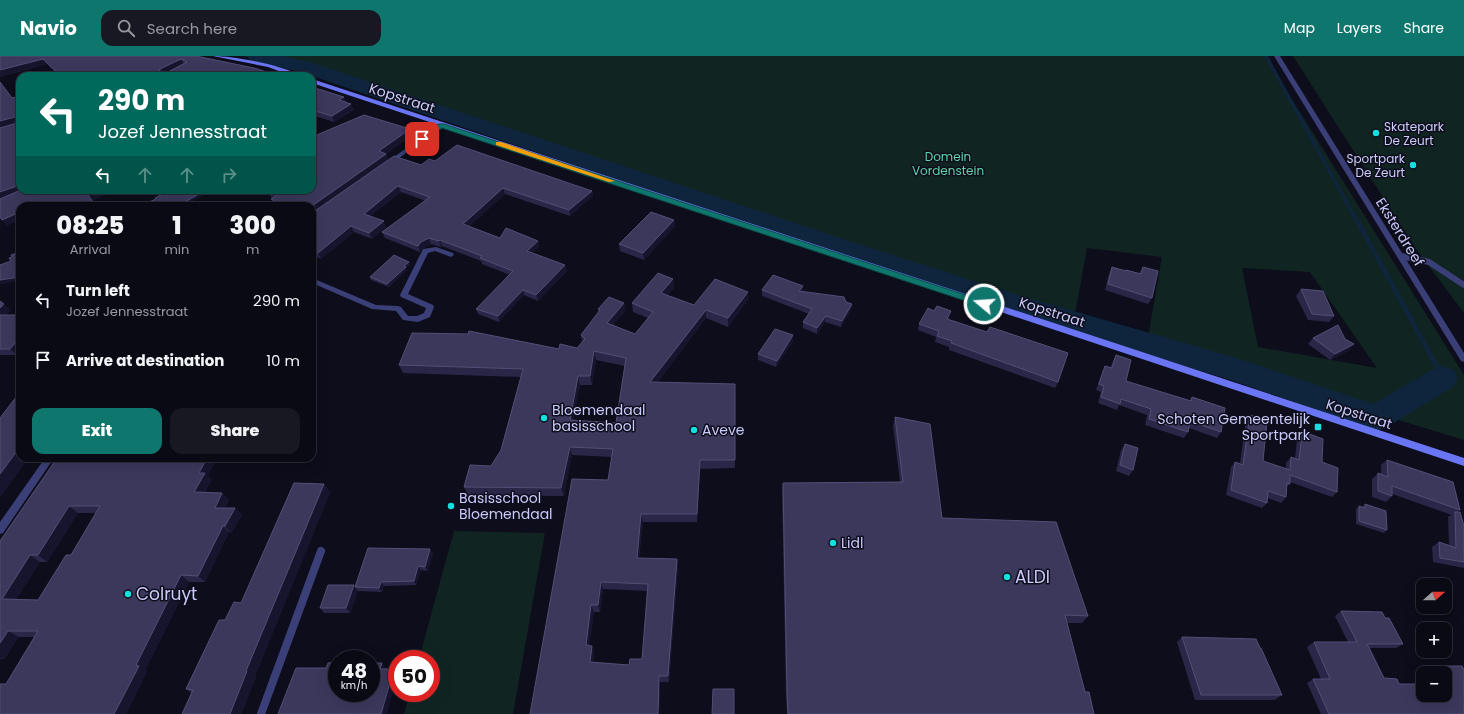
<!DOCTYPE html>
<meta charset="utf-8">
<style>
:root{--surface:#0a0a14;--page:#181822;--text:#f1f3f6;--muted:#999aa0;--line:#2a2b34;--accent:#0f766e}
body{margin:0;font-family:Poppins,sans-serif;background:var(--page);color:var(--text);height:100vh;display:flex;flex-direction:column;font-size:15px;white-space:nowrap}
*{box-sizing:border-box;margin:0}
p{font-size:13px;color:var(--muted)}
.icon{flex:none;width:22px;height:22px;fill:none;stroke:currentColor;stroke-width:2;stroke-linecap:round;stroke-linejoin:round}
.map{position:relative;flex:1;overflow:hidden}
.side{position:absolute;left:16px;top:146px;width:300px;height:260px;display:flex;flex-direction:column;background:var(--surface);border-radius:12px;box-shadow:0 4px 16px #0002,0 0 0 1px var(--line)}
.side>*{flex:none}
.banner{position:absolute;left:16px;top:16px;width:300px;height:122px;border-radius:12px;box-shadow:0 4px 16px #0002,0 0 0 1px var(--line);background:#00695c;color:#fff;overflow:hidden}
.needle{width:26px;rotate:69deg}
.tools{position:absolute;left:1416px;top:522px;display:grid;gap:8px}
.tools a{display:grid;place-items:center;width:36px;height:36px;border-radius:8px;background:var(--surface);box-shadow:0 4px 16px #0002,0 0 0 1px var(--line);font-size:20px}
.speed{position:absolute;left:328px;top:594px;display:flex;gap:8px;font-size:20px;font-weight:700;text-align:center}
.speed>*{display:grid;place-content:center;width:52px;height:52px;border-radius:50%;background:var(--surface);box-shadow:0 4px 16px #0002,0 0 0 1px var(--line);line-height:1}
.speed small{font-size:10px;font-weight:400}
.speed .limit{border:6px solid #d22;background:#fff;color:#111}
.pin{position:absolute;display:grid;place-items:center;width:34px;height:34px;color:#fff;margin:-17px;border-radius:8px;box-shadow:0 2px 6px #0006}
.me{position:absolute;width:44px;margin:-22px;rotate:288deg;stroke-linejoin:round;filter:drop-shadow(0 0 3px #0008)}
.turn{display:flex;align-items:center;gap:14px;height:84px;padding:0 16px;font-size:18px}
.turn .icon{width:52px;height:52px;stroke-width:2.5}
.turn b{display:block;font-size:28px;line-height:34px}
.lanes{display:flex;align-items:center;height:38px;padding:0 16px;background:#0003;justify-content:center;gap:20px;direction:ltr}
.lanes .off{opacity:.35}
.eta{display:flex;justify-content:space-evenly;align-items:center;height:68px;text-align:center}
.eta b{font-size:24px;font-weight:800;line-height:28px}
.button{display:flex;gap:8px;margin-top:auto;padding:8px 16px}
.button a{flex:1;height:46px;border-radius:12px;background:var(--accent);color:#fff;font-size:16px;font-weight:800;line-height:46px;text-align:center}
.button a+a{background:var(--page);color:var(--text)}
ul{padding:0;list-style:none}
li{display:flex;align-items:center;gap:12px;height:60px;padding:0 16px}
li div{flex:1}
li b{display:block;font-size:15px}
li em{font-style:normal}
header{display:flex;align-items:center;gap:24px;box-sizing:border-box;height:56px;padding:0 20px;background:var(--accent);color:#fff}
header strong{font-size:19px}
nav{display:flex;gap:22px;margin-inline-start:auto;font-size:14px}
.search{width:280px;height:36px;background:var(--page);display:flex;align-items:center;gap:10px;box-sizing:border-box;padding:0 14px;border-radius:12px;color:var(--muted);font-size:15px}
.map>svg:first-child{display:block}
.green{fill:#102522;fill-rule:evenodd}
.lines{fill:none;stroke-linecap:round;stroke-linejoin:round}
.stream-far1{stroke:#0f253d;stroke-width:3.5}
.stream{stroke:#0f253d;stroke-width:4.5}
.river{fill:#0f253d;fill-rule:evenodd}
.service-far1{stroke:#3b3f77;stroke-width:6}
.service{stroke:#3b3f77;stroke-width:8}
.minor{fill:#3b3f77;fill-rule:evenodd}
.secondary{fill:#6a75f3;fill-rule:evenodd}
.wall{fill:#292648;fill-rule:evenodd}
.shaded-wall{fill:#17152e}
.building{fill:#3b385c;stroke:#514f75;fill-rule:evenodd}
.route{fill:#0f766e;stroke:#0a4d48}
.slow{fill:#f59e0b}
.poi-dot{fill:#12e0de;stroke:#0d0d1b;stroke-width:1.5}
.labels{text-anchor:middle;dominant-baseline:central;stroke-width:3;stroke-linejoin:round;paint-order:stroke}
.far-poi-label{font-size:12px;fill:#cbcbfb;stroke:#0d0d1b;text-anchor:start}
.far-park-label{font-size:12px;fill:#5ed4a9;stroke:#0d0d1b}
.street-label{font-size:14px;fill:#cbcbfb;stroke:#0d0d1b}
.poi-label{font-size:14px;fill:#cbcbfb;stroke:#0d0d1b;text-anchor:start}
.near-poi-label{font-size:17px;fill:#cbcbfb;stroke:#0d0d1b;text-anchor:start}
</style>
<header>
<strong>Navio</strong>
<div class="search"><svg class="icon" aria-label="search" viewBox="0 0 24 24"><circle cx="10" cy="10" r="6"/><path d="M15 15l6 6"/></svg>Search here</div>
<nav><a>Map</a><a>Layers</a><a>Share</a></nav>
</header>
<div class="map">
<svg width="1464" height="658" viewBox="0 0 1464 658">
<rect width="100%" height="100%" fill="#0d0d1b"/>
<path class="green" d="M242 0H1265L1464 319V384L1147 287 1162 201 1087 192 1074 264 305 13ZM1242 212 1310 216 1377 312 1258 291Z
M1293 0H1464V257L1416 193Z
M454 475 545 477 513 658H404L410 637H431V603H419Z"/>
<g class="lines">
<path class="stream-far1" d="M1266 0 1359 169"/>
<path class="stream" d="M1359 168 1443 322"/>
<path class="river" d="M247 0H284L313 7 846 184 1018 239 1240 303 1373 348 1432 314 1443 310 1454 314 1458 322 1454 330 1387 371 1376 375 1231 324 998 253 300 16 250 4Z"/>
<path class="service-far1" d="M1401 200 1429 206 1464 229"/>
<path class="service" d="M261 658 321 495"/>
<path class="minor" d="M1274 0H1280L1464 297V306L1461 305Z
M441 67 443 68V70L391 108H387V106Z
M436 191 453 197 454 199 451 201 435 195 428 197 408 238 433 249 434 251 430 261 418 266 403 264 396 255 372 253 312 227V222L376 249 398 250 401 251 408 260H417L424 257 426 252 401 241 400 239 423 193Z
M45 402H54L3 477 0 478V466Z"/>
<path class="secondary" d="M213 0C233 0 284 9 300 20H292L268 11Z
M312 23 1464 402V410L312 27Z"/>
</g>
<path class="wall" d="M0 0H196L280 20H59L47 8 0 21Z
M312 31 344 41 346 46 354 54 334 66 312 59Z
M410 73 412 79 386 98 388 103 346 134 421 109 435 105 592 135 593 140 570 160 505 138 469 170 500 182 538 185 539 191 532 197 565 209 567 215 538 245 524 239 499 266 478 258 476 253 510 219 482 208 481 205 442 190 441 191 431 188 423 192 420 196 385 182 382 176 426 145 401 136 370 160 386 171 372 183 354 176 321 203 313 199 312 200V150L273 147 271 143 273 142 271 141 268 135Z
M674 164 675 170 644 204 620 195 619 188Z
M409 206 410 209 406 212 407 214 389 231 371 224 370 221Z
M1112 211 1126 215V214L1139 217 1143 211 1152 242 1148 248 1105 234 1109 218Z
M673 223 674 232 667 239 694 249 748 236V244L728 271 706 262 657 327 735 404V412L700 413 697 466H643L639 502 677 503 678 510 669 626H660L659 658H530L608 424 612 401 572 399 564 440 468 439 464 431 491 410 501 394 521 321 403 317 399 309 559 293 577 292 582 286 581 279 599 256 598 253 624 247 625 255 613 269 635 278 648 262 633 256 632 247ZM596 304 625 310 616 367 573 364 580 329H592ZM603 533 647 535 642 603 629 609 593 607 594 596 589 590 594 556H600Z
M803 230 802 235 846 246 852 248 851 254 841 271 825 266 817 278 803 272V266L809 258 762 240V234Z
M1301 233 1334 260 1329 266 1308 264 1296 240Z
M0 245 10 254 6 259H20V296L17 299H0Z
M949 261 948 263 1058 326 1055 332 949 294V291L935 286 936 281 918 274 919 268Z
M793 279V285L776 311 758 304V298Z
M1313 282 1345 283 1354 288 1348 295 1330 304 1308 288Z
M1116 299 1126 325 1189 345 1192 341 1221 376 1217 382 1189 372 1188 376 1184 382 1145 369 1147 359 1119 349 1117 354 1098 347 1101 336 1096 334 1102 316 1105 310 1110 312 1113 305Z
M1250 359 1263 405 1286 413V407L1291 401 1295 402 1297 383 1302 377 1306 379 1307 377 1337 436 1332 441 1290 426V428L1287 430 1286 441 1281 447 1268 442 1267 447 1262 452 1226 439 1231 411 1235 406 1240 407 1246 364Z
M895 361 942 462 1088 560 1082 567H1067L1085 636 1094 658H787L786 641 782 435 783 427 900 426 893 370Z
M1125 388 1133 414 1129 420 1116 415 1121 394Z
M57 402 208 420 211 424 205 436 229 444 225 452H235L242 459 231 477 229 476 205 526H189L145 614 147 615 126 658H0L6 628 35 581H19L4 603H0V485ZM78 457H96L71 499 38 544 16 543 40 506H47Z
M1387 404 1460 454 1457 456 1464 470V512L1433 506 1432 491 1439 486 1449 489 1448 461 1452 459 1392 438V440L1386 446 1372 441V423L1378 417 1381 418V409Z
M324 428 330 436 255 620 256 621 241 658H182L191 637 186 633 225 564 241 547Z
M1365 448 1387 474 1384 477 1356 468V453L1359 450 1362 451Z
M433 497 428 515 421 514 416 529 384 530 382 536 358 535 350 557H324L320 552 355 530Z
M1341 555 1382 556 1385 562H1389L1403 588 1396 592H1370L1384 622 1397 623 1399 628H1423V639H1445V617H1424L1422 615 1430 610H1462L1464 614V658H1321L1307 627 1313 623H1321L1307 591 1314 586H1348L1335 560Z
M1182 581 1260 592 1282 639 1275 644H1195L1177 586Z"/>
<path class="shaded-wall" d="M43 3 47 8 0 21V14Z
M181 3 184 9 163 20 159 15 160 13Z
M344 41 346 47 339 44Z
M351 48 354 54 334 66 332 60Z
M15 61 20 67 0 72V65Z
M410 73 412 79 386 98 388 103 312 158V150L379 95Z
M20 129V134H27L0 144V136Z
M398 130 401 136 366 164 364 158Z
M503 132 505 138 464 174 463 168Z
M98 134H117L92 145 88 139Z
M206 134H208L209 136 185 150H178Z
M592 135 593 140 570 160 569 154Z
M20 156V164L7 170 2 164Z
M674 164 675 170 644 204 643 197Z
M384 165 386 171 372 183 369 177Z
M351 170 354 176 321 203 318 197Z
M429 182 431 188 423 192 420 196 418 190 421 186Z
M440 184 442 190 441 191 439 185Z
M538 185 539 191 528 201 527 195Z
M409 206 410 209 406 212 407 214 389 231 387 228 404 210Z
M565 209 567 215 538 245 536 239Z
M20 221V225L0 228V224Z
M673 223 674 232 662 246 661 237Z
M803 230 802 236 799 235Z
M523 234 524 239 499 266 498 260Z
M748 236V244L728 271V262Z
M624 247 625 255 608 275 607 267Z
M4 248 10 254 1 265 0 264V252Z
M852 248 851 254 841 271 842 265Z
M706 254V262L651 335 650 326Z
M826 260 825 266 817 278V272Z
M793 279V285L776 311 777 305Z
M20 281V296L17 299 10 293Z
M1354 288 1348 295 1330 304 1335 298Z
M594 295 596 304 592 329 590 320Z
M578 320 580 329 572 372 570 364Z
M20 391V402H29L0 442V418Z
M570 391 572 399 564 440 561 432Z
M207 402H217L208 420 211 424 201 443 194 436 199 417Z
M700 404V413L697 466V458Z
M324 428 330 436 255 620 256 621 241 658H230L246 615Z
M222 437 229 444 222 459 215 452Z
M69 450 78 457 47 506 38 499Z
M235 452 242 459 231 477 225 470Z
M641 458 643 466 638 509 637 502Z
M223 470 229 476 205 526 198 520Z
M430 493 433 497 428 515 425 511Z
M30 499 40 506 13 549 2 543Z
M677 503 678 510 669 626 668 620Z
M418 510 421 514 416 529 414 525Z
M181 519 189 526 145 614 147 615 126 658H114L136 609Z
M381 526 384 530 382 536 379 532Z
M601 526 603 533 600 556 598 549Z
M354 529 358 535 350 557 346 552Z
M591 549 594 556 588 596 586 589Z
M8 575 19 581 4 603 0 602V587Z
M592 590 594 596 592 613 590 606Z
M382 607 386 612 385 618 380 613Z
M394 613 397 616V622L387 658H381Z
M659 620 660 626 659 658H658Z"/>
<path class="building" d="M0 0H196L254 12 280 20H61L43 3 0 14ZM181 3 187 6 168 16 159 15 160 13Z
M0 26 12 42 20 40V129L0 136V72L17 67V62L15 61 0 65Z
M312 31 344 41 339 44 351 48 332 60 312 54Z
M364 59 410 73 379 95 386 98 312 150H268L275 145 271 143 277 139 268 135 269 134H312V81Z
M457 89 592 135 569 154 503 132 463 168 500 182 506 172 538 185 527 195 565 209 536 239 523 234 498 260 476 253 513 215 480 202 482 200 440 184 439 185 429 182 421 186 418 190 382 176 430 141 398 130 364 158 384 165 369 177 351 170 318 197 312 194V157L394 100 421 109 429 103 435 105Z
M21 134H98L88 139 96 150H20V156L2 164 0 161V143Z
M170 134H206L178 150H140L156 143 155 142Z
M651 156 674 164 643 197 619 188Z
M20 196V221L0 224V209L11 205 9 202 12 201 11 199Z
M394 199 409 206 404 210 406 211 387 228 370 221Z
M1112 211 1126 215V214L1141 218 1143 211 1158 215 1152 242 1108 228Z
M658 217 673 223 661 237 694 249 715 223 748 236 728 262 706 254 650 326 735 328V404H700L697 458H641L637 502 677 503 668 620H659L658 658H530L572 423 608 424 613 393 570 391 561 432 464 431 470 409 491 410 501 394 523 313 399 309 412 277 468 278 469 275 559 293 560 288 577 292 585 283 581 279 600 254 598 253 609 241 624 247 607 267 635 278 653 256 632 247ZM594 295 626 302 616 367 570 364 578 320H590ZM601 526 648 528 642 603H630L629 609 590 606 592 590 586 589 591 549H598Z
M773 219 803 230 799 235 844 241 846 246 852 248 842 265 826 260 817 272 803 266 812 253 762 234Z
M1301 233 1323 235 1334 260 1312 258Z
M0 245 4 248 0 252Z
M937 250 951 255 947 263 987 276 990 271 1068 297 1058 326 951 287 952 285 937 280 939 275 919 268 928 252 934 255Z
M0 259H20V281L10 293H0Z
M1338 269 1345 283 1354 288 1335 298 1313 282Z
M775 273 793 279 777 305 758 298Z
M1116 299 1131 304 1126 325 1191 345 1192 341 1225 352 1221 376 1190 365 1188 376 1149 363 1151 353 1121 343 1120 348 1101 341 1104 330 1099 328 1105 310 1112 312Z
M20 336V391L0 418V362Z
M1250 359 1267 365 1263 405 1290 414 1291 401 1299 404 1302 377 1307 379V377L1323 383 1322 406 1338 412 1337 436 1290 419V428L1287 427 1286 441 1268 435 1267 447 1231 434 1235 406 1243 409Z
M895 361 930 368 942 462 1056 466 1088 560 1065 559 1085 636H1089L1094 658H788L787 634 783 427 903 426Z
M1125 388 1138 392 1133 414 1120 409Z
M57 402H207L199 417H205L194 436 222 437 215 452H235L225 470H223L198 520 181 519 136 609 139 610 114 658H0V628H6L38 575H8L0 587V485ZM69 450H100L71 499H66L38 544 2 543 30 499H38Z
M1387 404 1453 426 1460 454 1392 430V440L1378 435V417L1388 421Z
M294 427 324 428 246 615H247L230 658H182L193 634 186 633 219 564H225L234 546 241 547Z
M1365 448 1386 455 1387 474 1359 465V450L1365 452Z
M1455 456H1460L1464 470V506L1440 502 1439 486 1456 492Z
M368 492 430 493 425 511 418 510 414 525 381 526 379 532 355 531Z
M328 529H354L346 552H320Z
M1341 555 1382 556 1385 562H1389L1403 588H1367L1384 622 1397 623 1399 628H1423V639H1445V617H1434L1430 610H1462L1464 614V658H1329L1313 623H1330L1314 586H1357Z
M1182 581 1256 583 1260 592H1261L1282 639H1201Z
M337 606V637H371V607H382L380 613H394L381 658H278L296 612H326L328 607Z
M713 633H734V658H712Z"/>
<path class="route" d="M439 68H444L987 246 988 248 984 251 981 250 442 72 425 84H420V81Z"/>
<path class="slow" d="M496 86H501L615 125 609 126 496 89Z"/>
<g class="poi-dot">
<circle cx="1376" cy="77" r="4"/>
<circle cx="1413" cy="109" r="4"/>
<circle cx="544" cy="362" r="4"/>
<rect x="1314" y="367" width="8" height="8" rx="2"/>
<circle cx="694" cy="374" r="4"/>
<circle cx="451" cy="450" r="4"/>
<circle cx="833" cy="487" r="4"/>
<circle cx="1007" cy="521" r="4"/>
<circle cx="128" cy="538" r="4"/>
</g>
<g class="labels">
<g class="far-poi-label">
<text x="1384" y="70">Skatepark<tspan x="1384" dy="14">De Zeurt</tspan></text>
<text x="1405" y="102" text-anchor="end">Sportpark<tspan x="1405" dy="14">De Zeurt</tspan></text>
</g>
<g class="far-park-label">
<text x="948" y="100">Domein<tspan x="948" dy="14">Vordenstein</tspan></text>
</g>
<g class="street-label">
<text transform="translate(402 42) rotate(18)">Kopstraat</text>
<text transform="translate(1400 176) rotate(58)">Eksterdreef</text>
<text transform="translate(1052 256) rotate(18)">Kopstraat</text>
<text transform="translate(1359 358) rotate(18)">Kopstraat</text>
</g>
<g class="poi-label">
<text x="552" y="354">Bloemendaal<tspan x="552" dy="16">basisschool</tspan></text>
<text x="1310" y="363" text-anchor="end">Schoten Gemeentelijk<tspan x="1310" dy="16">Sportpark</tspan></text>
<text x="702" y="374">Aveve</text>
<text x="459" y="442">Basisschool<tspan x="459" dy="16">Bloemendaal</tspan></text>
<text x="841" y="487">Lidl</text>
</g>
<g class="near-poi-label">
<text x="1015" y="521">ALDI</text>
<text x="136" y="538">Colruyt</text>
</g>
</g>
</svg>
<div class="tools">
<a><svg class="needle" viewBox="-14 -14 28 28"><path d="M0-13l5 13h-10z" fill="#e53935"/><path d="M0 13l5-13h-10z" fill="#999aa0"/></svg></a>
<a>+</a>
<a>−</a>
</div>
<div class="speed"><div>48<small>km/h</small></div><div class="limit">50</div></div>
<div class="pin" style="left:422px;top:83px;background:#d93025"><svg class="icon" aria-label="arrive" viewBox="0 0 24 24"><path d="M6 21V4h12l-3 4 3 4H6"/></svg></div>
<svg class="me" style="left:984px;top:248px" viewBox="-20 -20 40 40"><circle r="17" fill="#0f766e" stroke="#fff" stroke-width="3"/><path d="M0-11L8 9 0 5-8 9z" fill="#fff"/></svg>
<div class="banner">
<div class="turn"><svg class="icon" aria-label="left" viewBox="0 0 24 24"><path d="M17 20v-9H6M10 6l-5 5 5 5"/></svg><div><b>290 m</b>Jozef Jennesstraat</div></div>
<div class="lanes"><svg class="icon" aria-label="left" viewBox="0 0 24 24"><path d="M17 20v-9H6M10 6l-5 5 5 5"/></svg><svg class="icon off" aria-label="ahead" viewBox="0 0 24 24"><path d="M12 20V5M6 11l6-6 6 6"/></svg><svg class="icon off" aria-label="ahead" viewBox="0 0 24 24"><path d="M12 20V5M6 11l6-6 6 6"/></svg><svg class="icon off" aria-label="right" viewBox="0 0 24 24"><path d="M7 20v-9h11M14 6l5 5-5 5"/></svg></div>
</div>
<section class="side">
<div class="eta">
<div><b>08:25</b><p>Arrival</p></div>
<div><b>1</b><p>min</p></div>
<div><b>300</b><p>m</p></div>
</div>
<ul>
<li><svg class="icon" aria-label="left" viewBox="0 0 24 24"><path d="M17 20v-9H6M10 6l-5 5 5 5"/></svg><div><b>Turn left</b><p>Jozef Jennesstraat</p></div><em>290 m</em></li>
<li><svg class="icon" aria-label="arrive" viewBox="0 0 24 24"><path d="M6 21V4h12l-3 4 3 4H6"/></svg><div><b>Arrive at destination</b></div><em>10 m</em></li>
</ul>
<div class="button"><a>Exit</a><a>Share</a></div>
</section>
</div>
